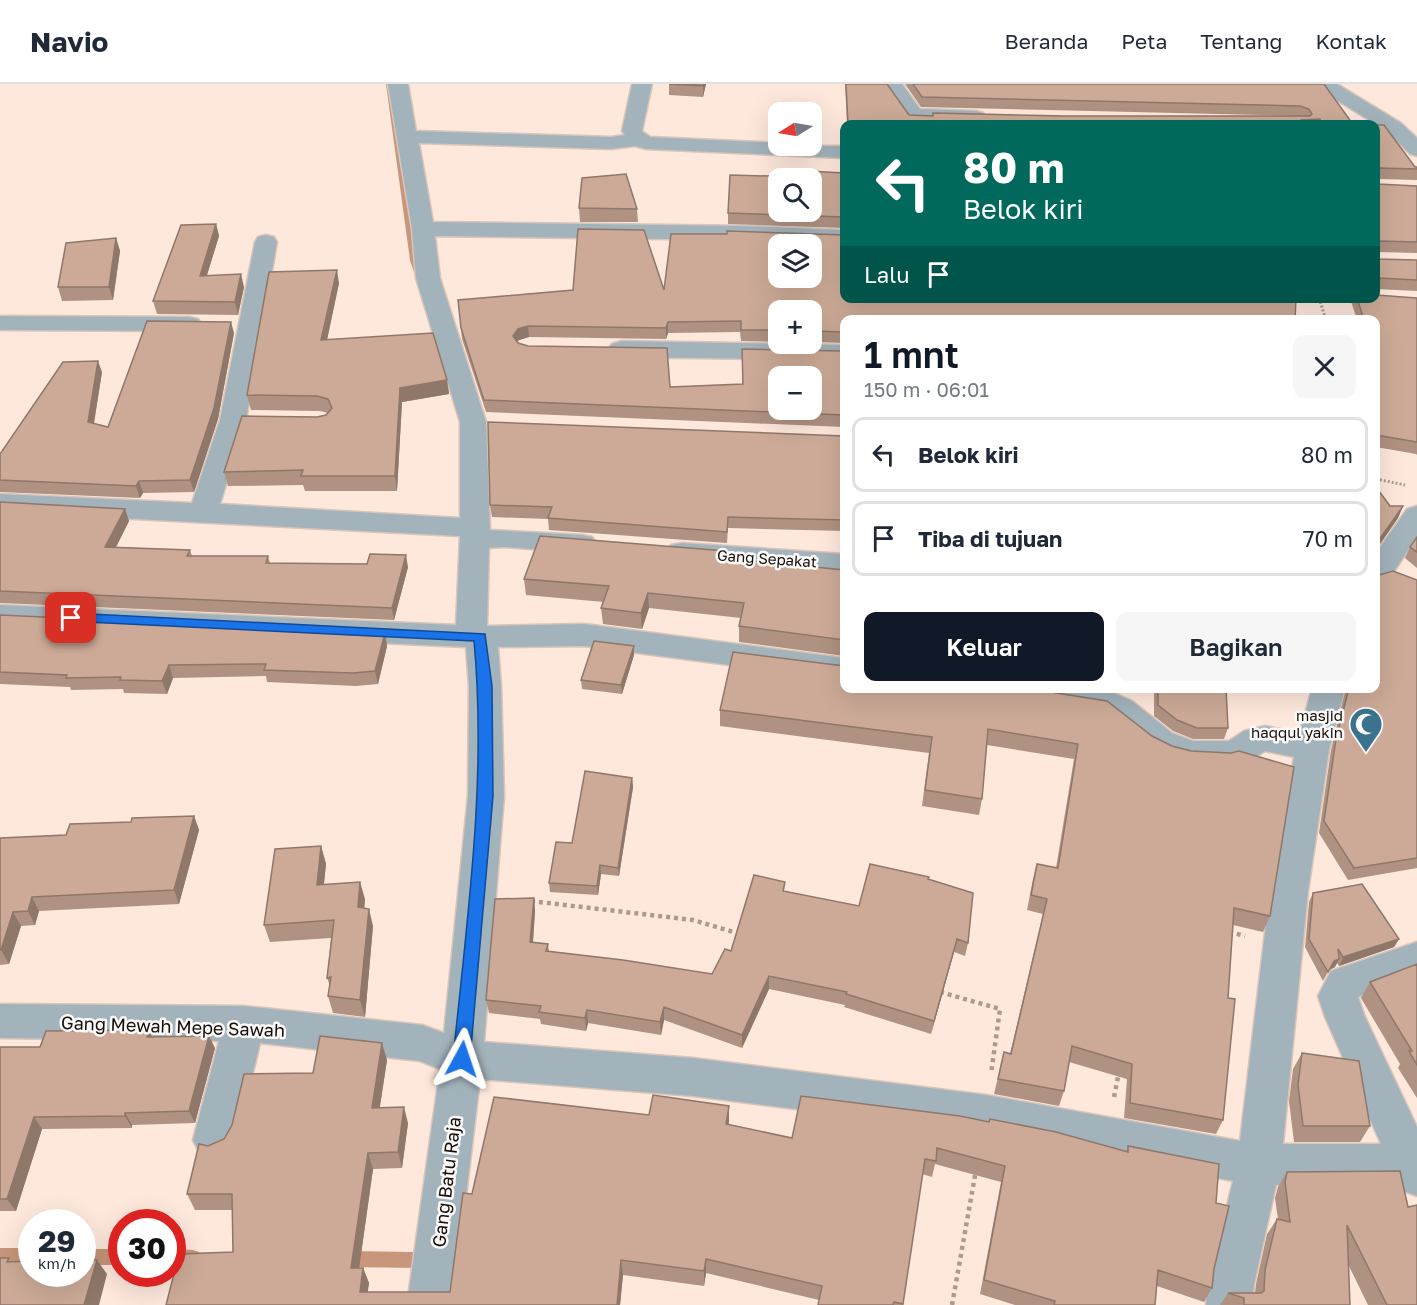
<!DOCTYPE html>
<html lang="id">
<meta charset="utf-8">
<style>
:root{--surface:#fff;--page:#f6f6f7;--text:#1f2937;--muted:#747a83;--line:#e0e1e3;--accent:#111827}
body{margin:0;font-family:"Golos Text",sans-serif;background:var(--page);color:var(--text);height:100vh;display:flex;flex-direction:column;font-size:22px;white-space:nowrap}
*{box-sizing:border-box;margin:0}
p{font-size:20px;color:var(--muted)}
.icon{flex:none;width:33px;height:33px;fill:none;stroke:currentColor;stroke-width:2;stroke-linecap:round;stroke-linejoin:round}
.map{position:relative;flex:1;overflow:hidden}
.side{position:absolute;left:840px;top:231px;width:540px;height:378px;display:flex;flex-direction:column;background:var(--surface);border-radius:12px;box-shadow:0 6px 24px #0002}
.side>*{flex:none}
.top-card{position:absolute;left:840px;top:36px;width:540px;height:183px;border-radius:12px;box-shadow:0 6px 24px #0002;background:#00695c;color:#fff;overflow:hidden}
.needle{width:39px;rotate:259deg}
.buttons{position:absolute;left:768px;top:18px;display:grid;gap:12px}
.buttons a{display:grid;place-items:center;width:54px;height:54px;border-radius:12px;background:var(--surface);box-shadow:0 6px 24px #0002;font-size:30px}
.speed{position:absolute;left:18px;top:1125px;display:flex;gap:12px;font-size:30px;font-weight:700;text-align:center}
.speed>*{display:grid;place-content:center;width:78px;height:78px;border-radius:50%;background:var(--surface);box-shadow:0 6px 24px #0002;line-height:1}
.speed small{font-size:15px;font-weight:400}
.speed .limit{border:9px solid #d22;background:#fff;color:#111}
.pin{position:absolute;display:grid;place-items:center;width:51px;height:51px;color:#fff;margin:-26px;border-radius:12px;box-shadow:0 3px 9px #0006}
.me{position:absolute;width:66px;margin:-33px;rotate:5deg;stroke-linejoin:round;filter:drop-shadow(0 0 4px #0008)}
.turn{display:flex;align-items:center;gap:21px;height:126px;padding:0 24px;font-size:27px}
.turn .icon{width:78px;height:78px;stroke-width:2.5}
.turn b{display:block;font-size:42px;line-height:51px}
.then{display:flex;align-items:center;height:57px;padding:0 24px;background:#0003;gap:12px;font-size:22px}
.round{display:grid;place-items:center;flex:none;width:63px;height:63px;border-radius:12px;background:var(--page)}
.headline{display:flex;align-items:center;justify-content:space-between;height:102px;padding:0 24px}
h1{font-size:36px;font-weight:600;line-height:45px;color:var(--accent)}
.action{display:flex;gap:12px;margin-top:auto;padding:12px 24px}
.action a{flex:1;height:69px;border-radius:12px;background:var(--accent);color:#fff;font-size:24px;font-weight:600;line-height:69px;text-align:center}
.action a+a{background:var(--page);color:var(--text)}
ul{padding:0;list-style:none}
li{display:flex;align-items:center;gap:18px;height:75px;margin:0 12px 9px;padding:0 12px;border:3px solid var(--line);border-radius:12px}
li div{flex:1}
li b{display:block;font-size:22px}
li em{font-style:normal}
header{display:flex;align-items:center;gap:36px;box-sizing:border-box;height:84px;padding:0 30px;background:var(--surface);border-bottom:2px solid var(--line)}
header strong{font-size:28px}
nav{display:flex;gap:33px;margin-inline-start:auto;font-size:21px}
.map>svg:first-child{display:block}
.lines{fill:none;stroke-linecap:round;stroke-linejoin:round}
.stream{fill:#c8967a;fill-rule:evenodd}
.minor-casing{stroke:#d9c5ba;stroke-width:3}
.path-far1{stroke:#ac9a90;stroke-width:3;stroke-dasharray:2 2;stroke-linecap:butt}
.path{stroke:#ac9a90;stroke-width:4.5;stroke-dasharray:4 4;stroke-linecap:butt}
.minor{fill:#a3b3bb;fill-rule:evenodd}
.wall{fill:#af9282;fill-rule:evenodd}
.shaded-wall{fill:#8f776a}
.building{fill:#ccaa97;stroke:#8f776a;stroke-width:1.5;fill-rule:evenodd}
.route{fill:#1a73e8;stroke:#114b97;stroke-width:1.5}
.labels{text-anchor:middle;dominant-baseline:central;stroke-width:5;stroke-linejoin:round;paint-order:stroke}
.street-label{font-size:15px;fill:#190d07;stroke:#fafafa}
.poi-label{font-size:15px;fill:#190d07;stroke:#fafafa;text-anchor:end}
.near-street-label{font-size:18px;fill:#190d07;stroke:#fafafa}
</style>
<header>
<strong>Navio</strong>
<nav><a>Beranda</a><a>Peta</a><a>Tentang</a><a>Kontak</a></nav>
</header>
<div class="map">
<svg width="1417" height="1221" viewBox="0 0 1417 1221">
<rect width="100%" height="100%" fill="#fee8dc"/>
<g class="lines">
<path class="stream" d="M386 0H392L418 176 423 191 419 194 415 191 410 176Z
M422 1159 428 1161 430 1167 427 1182 421 1184 345 1183 339 1181 337 1175 339 1169 345 1167 414 1168 416 1161Z
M0 1164H32V1180H0Z
M82 1165H122V1181H82Z
M172 1165 193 1166 199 1168 201 1174 199 1180 193 1182 172 1181Z"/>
<defs>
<path id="minor" d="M388 0H408L416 47 611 53 625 51 622 47 632 0H652L642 47 650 53 778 59V62H844V74L646 65 635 62 611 65 419 59 433 138 746 142 844 146V160L746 156 435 152 440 194 486 338 490 446 582 451 592 453 597 460 592 467 582 469 504 463 489 464 487 542 584 540 844 574V596L584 562 498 563 501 602 504 712 484 958 693 974 986 1011 1240 1057 1270 807 1294 673 1265 667 1251 676 1225 683 1186 681 1167 676 1148 666 1104 631 997 616 985 612 981 604H1085L1112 608 1132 617 1172 649 1193 657H1229L1244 647 1265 642 1300 649 1312 604H1345L1329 666 1308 807 1283 1060H1381L1325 933 1318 912 1331 887 1417 858V890L1358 913 1365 933 1417 1043V1112L1401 1106 1399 1100 1276 1101 1254 1200 1252 1221H1206L1208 1200 1233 1097 986 1049 693 1012 480 995 453 1221H407L440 985 420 977 260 959 237 1056 230 1070 215 1076 200 1070 193 1056 219 957 0 954V920L244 922 422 941 444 949 468 712 469 602 466 563 0 541V521L456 541 460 452 0 428V410L192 419 220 336 255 158 258 153 266 151 274 153 277 158 246 336 220 420 460 434V338L416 194 412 145Z
M882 0H902L920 25 976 27 983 29 986 33 983 37 976 39 928 37 930 40H910Z
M1314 0H1337L1401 39 1417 54V72L1410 70 1387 47 1317 4Z
M0 232 189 233 198 235 201 240 198 245 189 247 0 246Z
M621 257 844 261V276L621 273 612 270 608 265 612 260Z
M1417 422V453L1387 498 1376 501V469L1407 425Z
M682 459 844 470V490L682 477 671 475 667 468 671 461Z"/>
</defs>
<use href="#minor" class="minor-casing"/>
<path class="path-far1" d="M1319 214 1326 236
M1376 395 1405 401"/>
<path class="path" d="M531 817 693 836 740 850
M1229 848 1245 852
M940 908 1000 925 991 990
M1114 1013 1119 988
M952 1221 976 1086"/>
<use href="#minor" class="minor"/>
</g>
<path class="wall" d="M669 0H706L703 13 669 11Z
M845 0H887L909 31 1064 32H1299L921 23 905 0H1324L1352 39 1356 40H847Z
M1376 41 1415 83H1417V96L1378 95V100L1417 102V169L1378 168V175L1417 176V207L1376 205Z
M844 89V144L728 140V129L806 93Z
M579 124 637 125 638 138H580Z
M216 140 219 152 207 191 244 203 238 231 157 230 153 217Z
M578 145 644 146 664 206 671 150H727V147L844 151V214H1296L1295 236H844V259L812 258V226H778V258L741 257 740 248 668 249 666 255 529 253 519 256 517 258 528 262 667 264 670 303 742 300V265L844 267V343L486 328 462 255 458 216 573 206ZM778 160H812V194H778ZM778 292H812V326H778Z
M116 154 120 167 113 216 62 217 58 203Z
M339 199 327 256 447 296 449 310 402 318 397 407H305L303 401 228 402 224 388 317 333 326 331 328 329 320 327 251 326 247 311Z
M1350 214H1417V371L1416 370 1376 363V236H1357Z
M234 249 218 335 194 408 143 409 140 414 0 408V370L102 288 94 340 108 343Z
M844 352V447L728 444 727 459 549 446 548 435 492 433 490 421Z
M1376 403 1390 422H1403L1398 434 1379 461V491L1417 496V784L1348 796 1319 749 1331 666 1346 604H1376Z
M0 418 125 425 129 437 116 463 190 466 192 472H268L270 479 408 483 394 536 0 519Z
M1417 453V484L1405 474 1410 463Z
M726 474 844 486V574V572L739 558V542L741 534 649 524 642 545 603 540 601 524 604 518 526 511 524 495Z
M0 531 385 549 387 562 378 600 356 602 267 598 266 592 173 594 167 610 124 609 123 605 71 606 70 603 0 600Z
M634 562V571L622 610 582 605 581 596Z
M1025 604 1270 832 1263 848 1233 841 1228 914 1223 1036 1216 1050 1124 1034 1127 995 1069 978 1064 1007 1059 1022 994 1010 1004 968 1010 970 1043 830 1027 826 1033 795 1037 780 1056 784 1074 675 987 661 982 715 979 731 922 722 929 669 720 642V626Z
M1154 604H1226L1228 644 1224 655H1193L1173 647 1154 632Z
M632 694 633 703 619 792 601 790 598 811 550 808 549 799 572 759Z
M194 732 199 746 179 820 39 827 35 841 21 842 9 880 0 881V754L66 751 131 738Z
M321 762 326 780 324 800 365 815 364 824 373 842 365 933 333 929 328 912 330 902 327 894 331 854 270 858 264 841Z
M928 795 968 859 965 872 954 868 931 950 844 923 845 921 769 905 742 964 664 936 661 951 588 939 586 947 541 940 540 935 489 929 486 916 534 814 535 827 533 859 548 860 549 867 712 890 785 798 784 807 859 822Z
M1313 809 1399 855 1394 863 1339 882 1337 879 1335 883 1329 886 1323 897 1305 863 1309 818Z
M1417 880V1014L1398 984 1400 980 1361 914 1370 898Z
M149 946 152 953 215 964 195 1039 132 1041V1044L42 1045 16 1127H0V963H40Z
M1302 969 1370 1042 1360 1058H1294L1289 1017 1293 985Z
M387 976 380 1023 408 1039 402 1084 373 1085 359 1184H363L369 1199 367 1208H450L472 1110 728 1040 792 1054 1126 1068 1128 1062 1216 1119 1214 1185 1212 1204 1204 1218 1157 1202 1155 1221H1015L980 1210 1001 1098 935 1080 932 1093 922 1090 903 1221H818L819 1216 706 1189 704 1202 623 1191 620 1221H166L233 1168 232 1126H195L187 1110 208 1062 224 1055 313 989Z
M1400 1087 1417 1221H1368L1348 1180 1350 1221H1220L1228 1209H1255L1256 1200 1267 1150 1277 1135H1278L1275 1114 1278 1103 1287 1088Z"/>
<path class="shaded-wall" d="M703 0H706L703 13Z
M216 140 219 152 203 204 200 192Z
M116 154 120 167 113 216 109 203Z
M337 186 339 199 324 270 321 256Z
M241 190 244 203 238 231 235 218Z
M231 238 234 249 218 335 194 408 190 396Z
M668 238V249L666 255V244Z
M528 242 529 253 519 256 514 263 513 252 518 245Z
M98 277 102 288 92 350 88 338Z
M447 296 449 310 402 318 397 407 395 392 400 304Z
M139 397 143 409 140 414 136 402Z
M1403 422 1398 434 1376 466 1379 456Z
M125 425 129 437 110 475 105 463Z
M406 471 408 483 394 536 392 524Z
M648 509 649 524 642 545 641 529Z
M385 549 387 562 378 600 375 587Z
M634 562V571L622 610 621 601Z
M169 581 173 594 167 610 162 597Z
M632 694 633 703 619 792 618 784Z
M194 732 199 746 179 820 174 806Z
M321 762 326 780 322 818 317 801Z
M600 781 601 790 598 811 597 802Z
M360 798 365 815 363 841 358 823Z
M32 813 39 827 35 841 28 827Z
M534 814 535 827 532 871 530 858Z
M369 825 373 842 365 933 360 916Z
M13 828 21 842 9 880 1 866Z
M957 855 954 868 931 950 934 937Z
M1399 855 1394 863 1339 882 1343 873Z
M1339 875 1335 883 1329 886 1334 877Z
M769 892V905L742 964V951Z
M664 923V936L661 951 660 938Z
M587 926 588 939 586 947 585 934Z
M149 946 155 959 147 953Z
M209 952 215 964 195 1039 189 1027Z
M382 959 387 976 377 1040 372 1024Z
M729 1022V1038L726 1056V1040Z
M404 1023 408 1039 402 1084 398 1068Z
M125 1029 132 1041V1044L125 1032Z
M34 1033 42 1045 16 1127 7 1115Z
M368 1069 373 1085 357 1199 351 1184Z
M706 1175V1189L704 1202V1187Z
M97 1176 107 1190 99 1221H84Z
M621 1176 623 1191 620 1221H617Z
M363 1184 369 1199 366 1221 360 1208Z"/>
<path class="building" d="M669 0H703V2Z
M846 0H887L909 31 933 32V29L1064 32H1310L1312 30 1309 25 1300 22 922 13 913 0H1324L1352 39 1356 40H1321L1320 35 1301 36V40H848Z
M1376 41H1384L1415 83H1417V85L1380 84 1377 87 1378 100 1417 102V158L1380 157 1377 159 1378 175 1417 176V196L1380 194 1378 201H1376Z
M807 87 844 89V133L728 129 730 91 806 93ZM778 94H812V128H778Z
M626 90 637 125 579 124 582 94Z
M216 140 200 192 241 190 235 218 153 217 181 141Z
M578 145 644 146 664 206 671 150H727V147L844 151V214H1296L1295 236H844V248L812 247V226H778V246H741V237L668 238 666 244 528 242 518 245 513 252 518 259 528 262 667 264 670 303 743 300 742 265 844 267V331L484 316 461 244 458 216 573 206ZM778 160H812V194H778ZM778 292H812V326H778Z
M116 154 109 203H58L66 159Z
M337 186 321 256 433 249 447 296 400 304 395 392H301L303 386 224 388 242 332 317 333 326 331 332 324 328 315 317 312 247 311 269 188Z
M1376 211 1417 214V358L1376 351V236H1364L1357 214H1376Z
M147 237 231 238 214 324 190 396 139 397 136 402 0 396V370L63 278 98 277 88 338 108 343Z
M488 338 844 352V436L728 433 727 448 548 434 552 423 490 421Z
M1376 403 1390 422H1403L1379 456V491L1393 487 1417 496V774L1354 784 1324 737 1336 655 1349 604H1376Z
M0 418 125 425 105 463 190 466 187 472H268L266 479 367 480 370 470 406 471 392 524 0 507Z
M540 452 726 467 725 474 844 486V556L739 542 744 519 648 509 641 529 601 524 609 502 524 495Z
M1417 453V468L1410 463Z
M0 531 385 549 375 587 353 589 264 586 266 580 169 581 162 597 120 596 121 593 66 594 67 591 0 588Z
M594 557 634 562 621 601 581 596Z
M733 568 844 582V604H1025L1107 617 1152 652 1172 662 1191 667 1231 669 1239 667 1294 683 1270 832 1234 824 1228 914 1235 915 1223 1036 1130 1019 1132 980 1072 962 1064 1007 998 995 1004 968 1011 970 1047 815 1031 811 1037 780 1058 784 1078 660 988 645 982 715 925 706 932 653 720 626Z
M1158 604H1226L1228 644H1197L1177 636 1158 621Z
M585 687 632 694 618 784 600 781 597 802 549 799 556 758 572 759Z
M194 732 174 806 32 813 28 827 13 828 1 866H0V754L66 751 70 740 131 738 132 734Z
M321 762 317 801 360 798 358 823 369 825 360 916 328 912 331 893 327 894 334 836 264 841 275 765Z
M870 780 929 793 928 795 973 809 968 859 957 855 934 937 846 910 847 908 769 892 742 951 664 923 660 938 587 926 585 934 539 928 541 922 486 916 495 815 534 814 530 858 548 860 546 867 623 876 712 890 725 865 731 867 754 791 785 798 783 807 859 822Z
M1362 800 1399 855 1343 873 1338 865 1339 875 1334 877 1328 888 1309 855 1313 809Z
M1417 880V981L1409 967H1412L1370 898Z
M149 946 147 953 209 952 189 1027 125 1029V1032L34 1033 7 1115H0V963H40L46 947Z
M320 952 382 959 372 1024 404 1023 398 1068 368 1069 351 1184H363L360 1208H450L463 1109 472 1110 494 1013 649 1031 653 1011 729 1022 726 1040 792 1054 801 1012 960 1032 989 1038 990 1035 1056 1048 1128 1068V1062L1219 1080 1216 1119 1229 1122 1214 1185 1212 1204 1158 1186 1155 1221H1054L1055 1217 984 1196 1005 1082 937 1064 936 1077 925 1075 903 1220 894 1218 893 1221H818L822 1202 706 1175 704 1187 621 1176 617 1221H166L179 1170 233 1168 232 1110H187L199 1060 208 1062 224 1055 232 1041 244 990 313 989Z
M1302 969 1359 977 1370 1042H1303L1298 1001Z
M1400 1087 1408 1123 1417 1121V1221H1387L1347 1141 1350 1221H1244V1214L1228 1209H1261L1264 1207 1265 1186 1277 1135 1290 1138 1285 1098 1287 1088Z
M0 1174H9L7 1178 32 1177V1190H82V1176H97L84 1221H0Z"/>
<path class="route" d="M71 529 485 550 492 602 493 712 470 975 468 981 462 983 456 981 453 975C467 835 487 697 474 557L66 537 64 534 66 531Z"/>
<defs>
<symbol id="mosque-pin" viewBox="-11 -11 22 30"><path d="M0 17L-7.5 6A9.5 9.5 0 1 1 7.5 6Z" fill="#3b728d" stroke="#fafafa"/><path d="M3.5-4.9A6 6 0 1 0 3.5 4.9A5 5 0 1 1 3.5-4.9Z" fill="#fff"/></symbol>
</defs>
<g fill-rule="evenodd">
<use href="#mosque-pin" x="1347" y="621" width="38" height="52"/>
</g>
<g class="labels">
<g class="street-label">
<text transform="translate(767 474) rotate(4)">Gang Sepakat</text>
</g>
<g class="poi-label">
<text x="1343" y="631">masjid<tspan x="1343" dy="17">haqqul yakin</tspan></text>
</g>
<g class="near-street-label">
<text transform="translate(173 942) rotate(2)">Gang Mewah Mepe Sawah</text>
<text transform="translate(446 1098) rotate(-83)">Gang Batu Raja</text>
</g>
</g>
</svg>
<div class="buttons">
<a><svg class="needle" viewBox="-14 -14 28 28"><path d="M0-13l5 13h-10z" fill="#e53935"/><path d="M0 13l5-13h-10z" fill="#747a83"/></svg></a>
<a><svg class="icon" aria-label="search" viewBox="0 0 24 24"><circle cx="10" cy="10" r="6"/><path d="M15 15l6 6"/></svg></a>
<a><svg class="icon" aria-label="layers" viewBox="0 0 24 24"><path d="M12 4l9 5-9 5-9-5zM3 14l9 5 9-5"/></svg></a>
<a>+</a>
<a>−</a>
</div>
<div class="speed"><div>29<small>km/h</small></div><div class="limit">30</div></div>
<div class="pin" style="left:71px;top:534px;background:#d93025"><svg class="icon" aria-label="arrive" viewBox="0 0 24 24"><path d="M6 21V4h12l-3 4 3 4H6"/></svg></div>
<svg class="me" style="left:462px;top:975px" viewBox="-20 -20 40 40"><path d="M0-17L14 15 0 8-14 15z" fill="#1a73e8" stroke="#fff" stroke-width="4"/></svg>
<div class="top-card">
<div class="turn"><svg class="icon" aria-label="left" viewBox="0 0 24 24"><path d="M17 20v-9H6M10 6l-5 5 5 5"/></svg><div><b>80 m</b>Belok kiri</div></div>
<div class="then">Lalu<svg class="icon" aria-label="arrive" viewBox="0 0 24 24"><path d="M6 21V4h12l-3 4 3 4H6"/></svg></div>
</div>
<section class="side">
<div class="headline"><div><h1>1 mnt</h1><p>150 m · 06:01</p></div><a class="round"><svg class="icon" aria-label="close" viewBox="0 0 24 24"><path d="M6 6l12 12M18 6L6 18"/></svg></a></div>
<ul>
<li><svg class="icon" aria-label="left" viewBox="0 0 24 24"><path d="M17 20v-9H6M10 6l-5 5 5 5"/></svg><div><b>Belok kiri</b></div><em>80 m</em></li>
<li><svg class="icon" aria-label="arrive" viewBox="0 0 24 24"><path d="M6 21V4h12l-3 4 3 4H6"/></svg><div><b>Tiba di tujuan</b></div><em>70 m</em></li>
</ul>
<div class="action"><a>Keluar</a><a>Bagikan</a></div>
</section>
</div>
